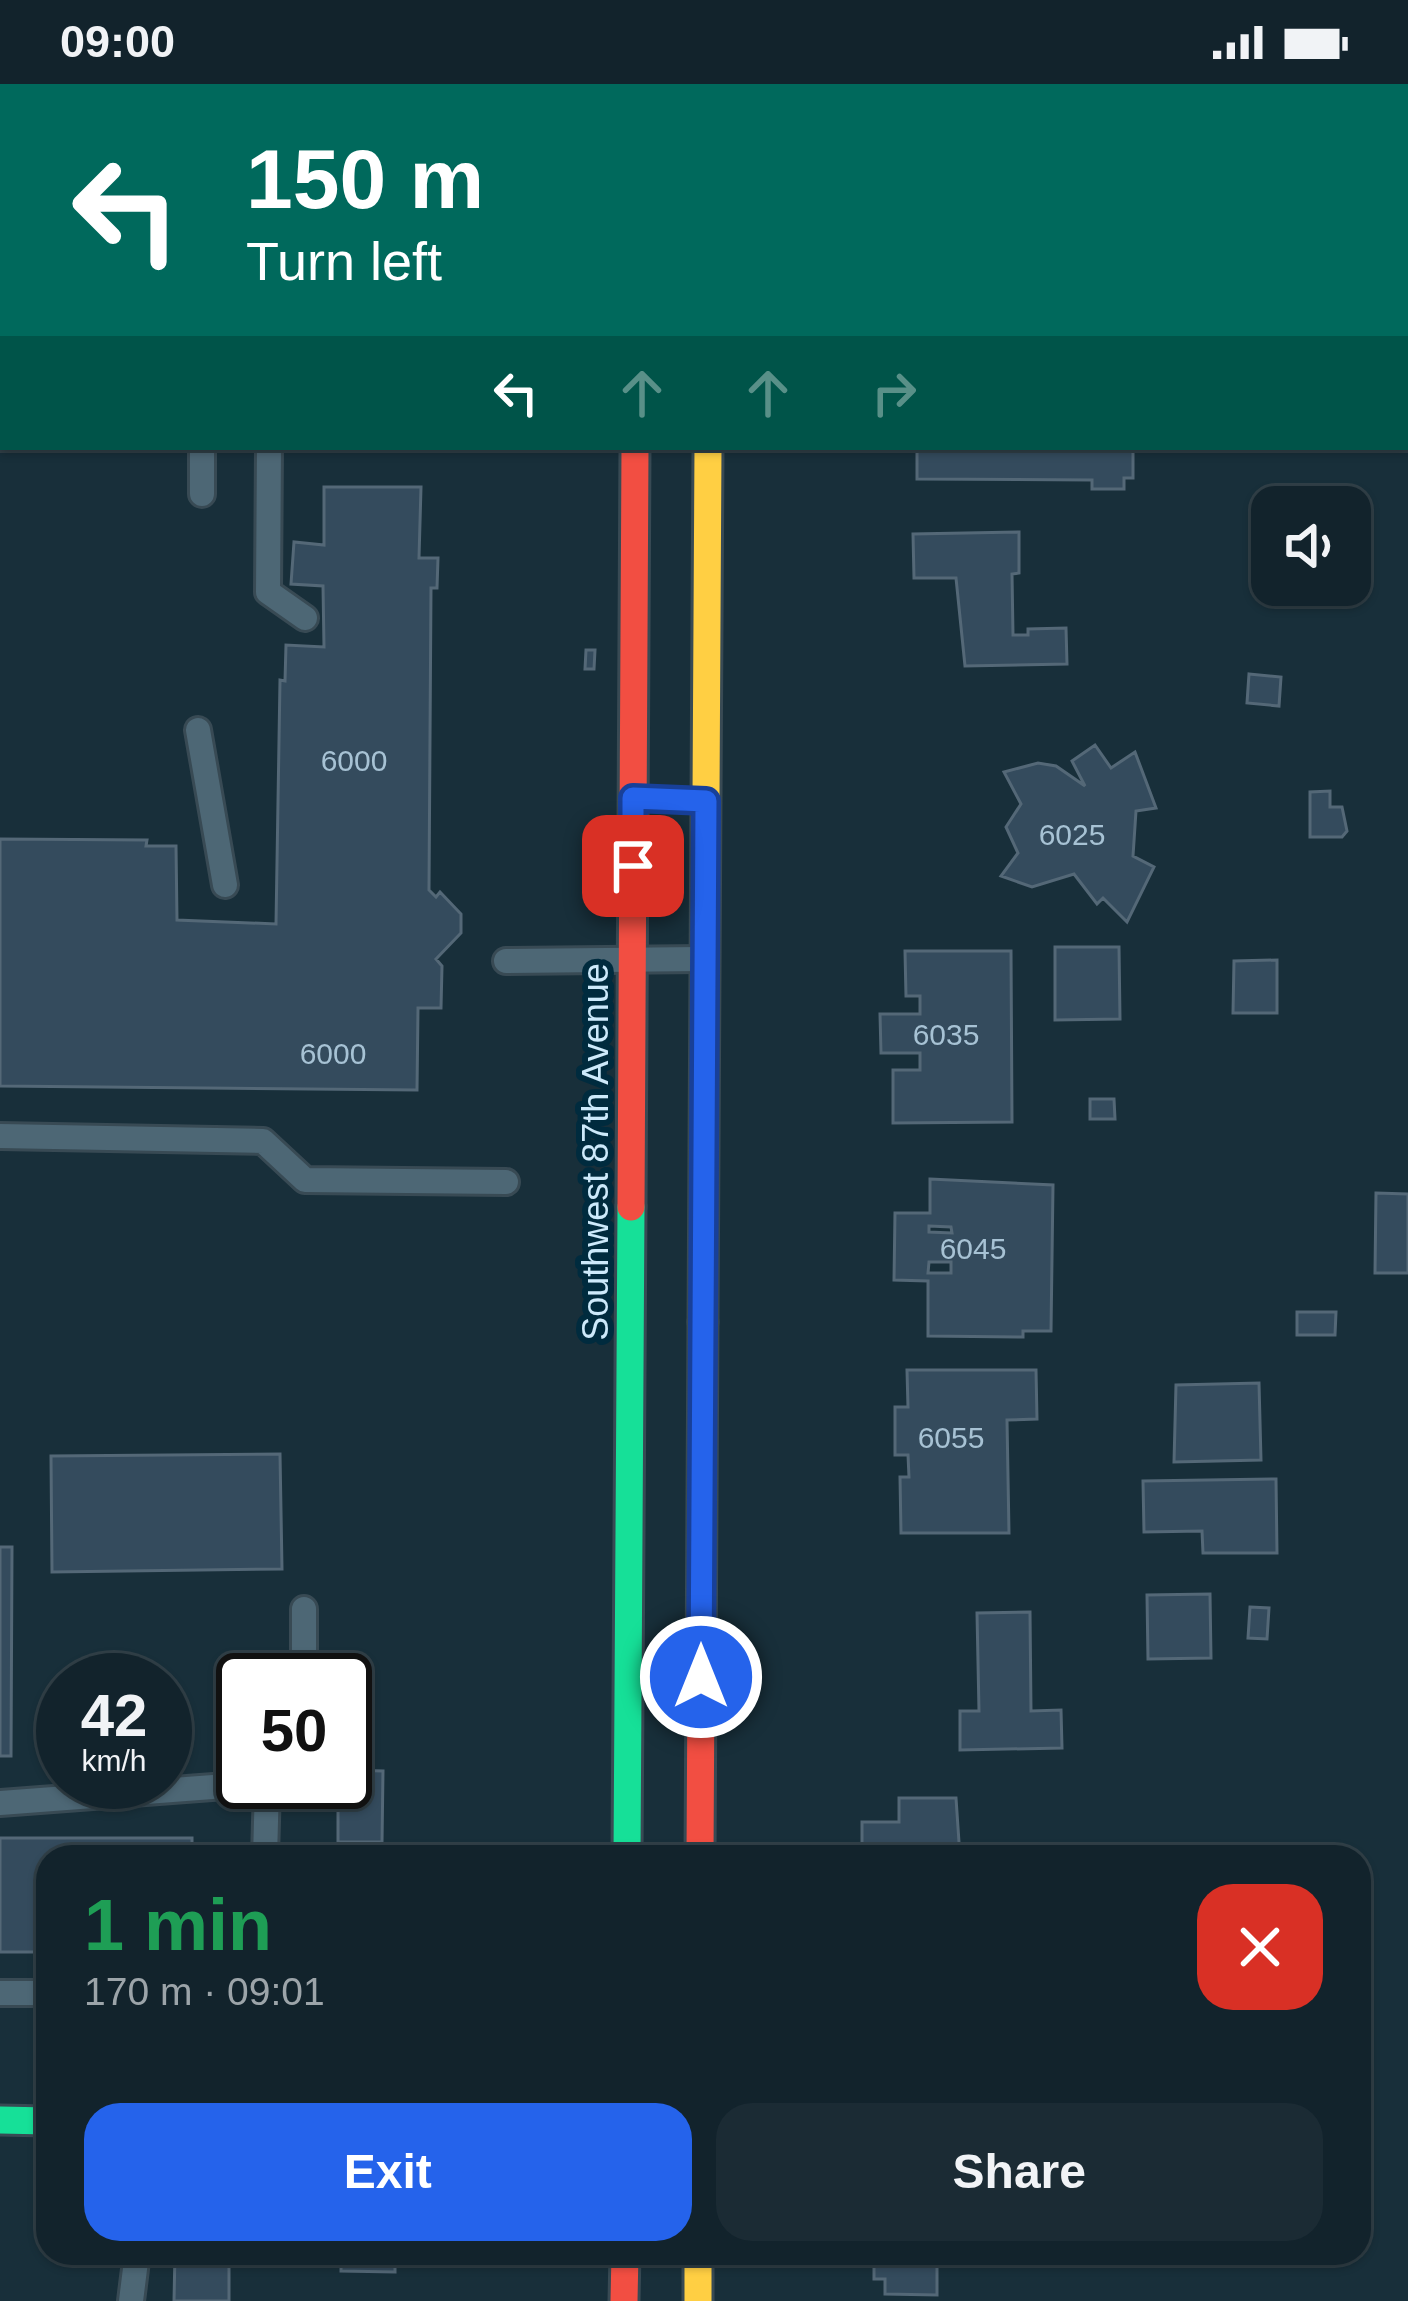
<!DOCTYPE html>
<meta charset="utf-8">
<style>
:root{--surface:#12232c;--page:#1b2b34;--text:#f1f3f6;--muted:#9ca4a9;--line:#314048;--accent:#2563eb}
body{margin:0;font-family:Arial,sans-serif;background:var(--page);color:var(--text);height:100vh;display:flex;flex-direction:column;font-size:45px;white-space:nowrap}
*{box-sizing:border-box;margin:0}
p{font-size:39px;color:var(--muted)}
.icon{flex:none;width:66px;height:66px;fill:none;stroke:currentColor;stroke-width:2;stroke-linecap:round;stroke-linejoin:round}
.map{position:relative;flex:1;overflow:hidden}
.details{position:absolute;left:36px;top:1761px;width:1335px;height:420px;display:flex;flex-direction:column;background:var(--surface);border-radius:36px;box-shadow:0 3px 9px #0004,0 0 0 3px var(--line)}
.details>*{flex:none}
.hud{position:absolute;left:0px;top:0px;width:1410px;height:366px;box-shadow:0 3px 9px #0004,0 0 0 3px var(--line);background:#00695c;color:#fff;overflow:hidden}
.buttons{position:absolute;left:1251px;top:402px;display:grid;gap:24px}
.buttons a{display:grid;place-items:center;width:120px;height:120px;border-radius:24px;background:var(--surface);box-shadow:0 3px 9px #0004,0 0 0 3px var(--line);font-size:60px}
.speed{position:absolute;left:36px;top:1569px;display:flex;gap:24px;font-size:60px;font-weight:700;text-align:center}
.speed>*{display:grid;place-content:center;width:156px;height:156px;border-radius:50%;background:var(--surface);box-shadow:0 3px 9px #0004,0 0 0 3px var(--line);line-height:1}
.speed small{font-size:30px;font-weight:400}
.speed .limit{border:6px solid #111;border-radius:18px;background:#fff;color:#111}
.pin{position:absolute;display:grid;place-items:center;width:102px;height:102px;color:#fff;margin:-51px;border-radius:24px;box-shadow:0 6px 18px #0006}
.me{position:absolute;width:132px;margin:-66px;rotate:0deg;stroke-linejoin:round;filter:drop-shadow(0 0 9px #0008)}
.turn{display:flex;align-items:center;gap:42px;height:252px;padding:0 48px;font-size:54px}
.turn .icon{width:156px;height:156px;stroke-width:2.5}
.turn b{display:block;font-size:84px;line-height:102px}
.lanes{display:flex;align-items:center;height:114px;padding:0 48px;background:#0003;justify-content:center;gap:60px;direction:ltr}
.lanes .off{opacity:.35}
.round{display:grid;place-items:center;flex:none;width:126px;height:126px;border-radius:36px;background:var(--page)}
.headline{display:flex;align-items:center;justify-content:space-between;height:204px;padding:0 48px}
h1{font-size:72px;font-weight:800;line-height:90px;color:#1e9e55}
.primary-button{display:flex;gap:24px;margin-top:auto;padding:24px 48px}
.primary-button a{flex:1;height:138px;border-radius:36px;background:var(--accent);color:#fff;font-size:48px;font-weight:800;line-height:138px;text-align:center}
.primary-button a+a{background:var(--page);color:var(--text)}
.status{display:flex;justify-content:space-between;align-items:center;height:84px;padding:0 60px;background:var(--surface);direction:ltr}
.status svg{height:33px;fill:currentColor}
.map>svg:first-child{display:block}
.green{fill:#663a19}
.building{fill:#344b5d;stroke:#546877;stroke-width:3;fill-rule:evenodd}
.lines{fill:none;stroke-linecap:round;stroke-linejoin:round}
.lane-casing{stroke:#384a54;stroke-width:30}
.fast-casing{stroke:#384a54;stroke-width:33}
.slow-casing{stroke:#384a54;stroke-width:33}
.jam-casing{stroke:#384a54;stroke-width:33}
.path{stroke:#4e6570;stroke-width:8;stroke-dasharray:6 6;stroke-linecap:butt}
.lane{stroke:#4d6775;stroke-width:24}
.fast{stroke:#16e098;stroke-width:27}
.slow{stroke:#ffcf43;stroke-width:27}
.jam{stroke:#f24e42;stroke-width:27}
.route-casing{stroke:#184099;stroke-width:30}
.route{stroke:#2563eb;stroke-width:21}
.labels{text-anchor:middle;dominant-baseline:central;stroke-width:12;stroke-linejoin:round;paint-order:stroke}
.number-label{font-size:30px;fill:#a7c2d4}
.street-label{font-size:36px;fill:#cdeafb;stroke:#002b3e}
</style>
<div class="status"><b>09:00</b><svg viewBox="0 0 49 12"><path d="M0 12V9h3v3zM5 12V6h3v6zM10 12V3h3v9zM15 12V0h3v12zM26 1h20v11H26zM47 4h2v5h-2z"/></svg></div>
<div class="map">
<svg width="1408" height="2217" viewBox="0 0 1408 2217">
<rect width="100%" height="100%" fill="#182f3a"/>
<path class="green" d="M0 0H552L3 3 0 316Z"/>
<path class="building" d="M917 363H1133V394H1124V405H1092V396L917 395Z
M324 403H421L419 474H438L437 504H431L429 806 436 813 440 808 461 830V849L436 875 442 882 441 924H418L417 1006 0 1002V755L147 756 146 762H176L177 836 276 840 280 596 285 597 286 561 324 563 323 502 291 500 294 458 324 461Z
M1019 448V489L1012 490 1013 551H1028V545L1066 544 1067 580 965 582 956 494H914L913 450Z
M586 566H595L594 585H585Z
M1249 590 1281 593 1279 622 1247 619Z
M1095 661 1111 684 1135 668 1156 724 1136 727 1133 772 1154 783 1127 838 1103 814 1097 820 1074 790 1032 803 1001 792 1018 769 1006 743 1021 720 1004 688 1038 679 1056 682 1085 702 1072 677Z
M1330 707V723H1342L1347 747 1342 753H1310V708Z
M1055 863H1119L1120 935 1055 936Z
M905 867H1011L1012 1038 893 1039V986H920V969H881L880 930H920V912H906Z
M1277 876V929H1233L1234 877Z
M1090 1015H1114L1115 1035H1090Z
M930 1095 1053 1101 1051 1247H1023V1253L928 1252V1197L894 1196 895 1129H930ZM929 1142 951 1143 952 1149 929 1148ZM929 1178H951V1189H928Z
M1376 1109 1408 1110V1189H1375Z
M1297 1228H1336L1335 1251H1297Z
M907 1286H1036L1037 1335 1007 1336 1009 1449H901L900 1393H909L908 1371H895V1323H908Z
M1259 1299 1261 1376 1174 1378 1176 1301Z
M280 1370 282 1485 52 1488 51 1372Z
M1276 1395 1277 1469H1203L1202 1447 1144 1448 1143 1397Z
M0 1463H12L11 1672H0Z
M1210 1510 1211 1574 1148 1575 1147 1511Z
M1250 1523 1269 1524 1267 1555 1248 1554Z
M1030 1528 1031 1627 1061 1626 1062 1664 960 1666V1627H979L977 1529Z
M269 1594 243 1596V1680H236L235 1595Z
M345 1686 383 1687 382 1758H338V1698H345Z
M899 1714H956L960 1773H862V1738H899Z
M0 1754H192V1773H48V1868H0Z
M175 2169H229V2217H174Z
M341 2169H395V2188L341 2187Z
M874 2169H937V2211L885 2210V2195H874Z"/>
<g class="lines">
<defs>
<path id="lane" d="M0 338H3
M269 363 268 508 305 534
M202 410V363
M198 646 225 801
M506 877 701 875
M0 1052 263 1057 305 1096 506 1098
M304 1525V1596
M0 1719 279 1698
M265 1773 267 1702
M0 1909H48
M131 2217 137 2169"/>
<path id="fast" d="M627 1773 631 1123
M0 2036 48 2037"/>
<path id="slow" d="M638 0V3
M703 1238 708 363
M698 2169V2217"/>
<path id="jam" d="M710 0V3
M631 1123 635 363
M700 1773 703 1238
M624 2217 625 2169"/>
</defs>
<use href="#lane" class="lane-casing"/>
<use href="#fast" class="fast-casing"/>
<use href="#slow" class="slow-casing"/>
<use href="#jam" class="jam-casing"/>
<path class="path" d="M82 3V0
M499 3V0
M0 166H3"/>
<use href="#lane" class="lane"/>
<use href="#fast" class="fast"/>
<use href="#slow" class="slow"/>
<use href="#jam" class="jam"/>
</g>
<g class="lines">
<defs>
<path id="route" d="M633 782V714L706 717 701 1593"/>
</defs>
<use href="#route" class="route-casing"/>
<use href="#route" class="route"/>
</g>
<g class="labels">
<g class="number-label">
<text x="354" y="676">6000</text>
<text x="1072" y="750">6025</text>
<text x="946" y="950">6035</text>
<text x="333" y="969">6000</text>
<text x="973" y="1164">6045</text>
<text x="951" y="1353">6055</text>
</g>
<g class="street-label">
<text transform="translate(595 1068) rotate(-90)">Southwest 87th Avenue</text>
</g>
</g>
</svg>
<div class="buttons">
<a><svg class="icon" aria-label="sound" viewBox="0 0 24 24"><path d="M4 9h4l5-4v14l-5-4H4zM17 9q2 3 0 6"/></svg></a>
</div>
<div class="speed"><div>42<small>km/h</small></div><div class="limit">50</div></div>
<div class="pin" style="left:633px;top:782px;background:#d93025"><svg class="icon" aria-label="arrive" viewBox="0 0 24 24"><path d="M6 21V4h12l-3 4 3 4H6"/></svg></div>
<svg class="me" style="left:701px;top:1593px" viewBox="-20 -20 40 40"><circle r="17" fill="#2563eb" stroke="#fff" stroke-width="3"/><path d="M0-11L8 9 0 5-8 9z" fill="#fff"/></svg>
<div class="hud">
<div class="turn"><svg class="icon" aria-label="left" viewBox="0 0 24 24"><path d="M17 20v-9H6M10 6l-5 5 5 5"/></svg><div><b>150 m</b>Turn left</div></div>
<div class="lanes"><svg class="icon" aria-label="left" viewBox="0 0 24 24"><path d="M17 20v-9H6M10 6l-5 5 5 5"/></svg><svg class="icon off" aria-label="ahead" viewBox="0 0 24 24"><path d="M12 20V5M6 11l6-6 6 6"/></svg><svg class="icon off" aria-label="ahead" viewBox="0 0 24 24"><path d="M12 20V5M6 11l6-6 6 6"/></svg><svg class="icon off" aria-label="right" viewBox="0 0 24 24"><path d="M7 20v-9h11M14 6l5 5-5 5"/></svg></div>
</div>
<section class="details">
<div class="headline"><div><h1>1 min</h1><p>170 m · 09:01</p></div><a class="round" style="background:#d93025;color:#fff"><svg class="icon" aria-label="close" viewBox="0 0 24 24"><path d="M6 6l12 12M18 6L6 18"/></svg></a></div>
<div class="primary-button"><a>Exit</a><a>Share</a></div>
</section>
</div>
